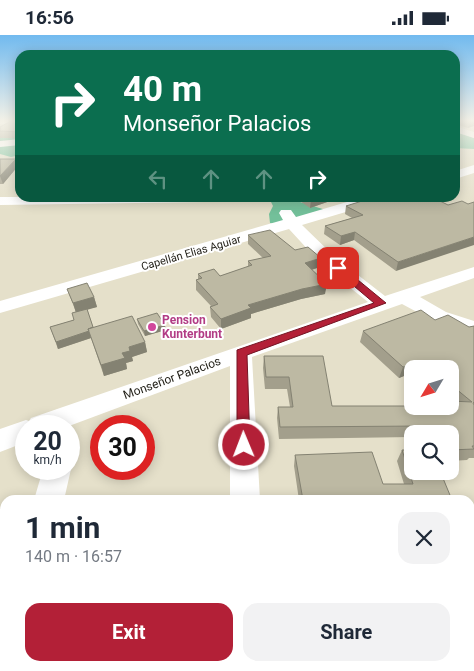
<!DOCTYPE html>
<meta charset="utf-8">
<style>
:root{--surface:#fff;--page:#f2f2f3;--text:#1f2937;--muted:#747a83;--accent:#b32037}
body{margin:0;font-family:Roboto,sans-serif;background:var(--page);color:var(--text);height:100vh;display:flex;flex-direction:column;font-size:19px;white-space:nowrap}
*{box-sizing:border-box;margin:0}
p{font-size:16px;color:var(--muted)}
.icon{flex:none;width:28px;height:28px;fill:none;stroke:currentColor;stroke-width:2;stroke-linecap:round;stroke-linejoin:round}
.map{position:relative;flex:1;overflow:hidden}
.details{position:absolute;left:0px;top:460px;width:475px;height:176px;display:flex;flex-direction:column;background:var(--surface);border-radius:15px 15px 0 0;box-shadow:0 2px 12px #0003}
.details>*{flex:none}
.top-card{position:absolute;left:15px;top:15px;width:445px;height:152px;border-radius:15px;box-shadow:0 2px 12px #0003;background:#0b6e4f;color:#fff;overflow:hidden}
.needle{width:32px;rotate:232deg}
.controls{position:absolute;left:404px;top:325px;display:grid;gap:10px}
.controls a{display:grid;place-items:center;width:55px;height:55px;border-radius:10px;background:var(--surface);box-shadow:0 2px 12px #0003;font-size:25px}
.speed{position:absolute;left:15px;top:380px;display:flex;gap:10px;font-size:25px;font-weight:700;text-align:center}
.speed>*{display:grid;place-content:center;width:65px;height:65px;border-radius:50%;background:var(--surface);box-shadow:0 2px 12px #0003;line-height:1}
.speed small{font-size:12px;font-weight:400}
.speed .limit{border:8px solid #d22;background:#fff;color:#111}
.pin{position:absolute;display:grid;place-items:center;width:42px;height:42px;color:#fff;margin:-21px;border-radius:10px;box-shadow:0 2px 8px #0006}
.me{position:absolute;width:55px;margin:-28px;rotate:359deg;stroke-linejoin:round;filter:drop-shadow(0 0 4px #0008)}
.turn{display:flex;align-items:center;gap:18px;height:105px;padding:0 25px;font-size:22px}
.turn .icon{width:65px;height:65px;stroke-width:2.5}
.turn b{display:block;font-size:35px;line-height:42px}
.lanes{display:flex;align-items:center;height:48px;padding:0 25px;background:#0003;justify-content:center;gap:25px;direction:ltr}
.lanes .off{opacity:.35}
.round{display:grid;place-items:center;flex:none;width:52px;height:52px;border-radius:15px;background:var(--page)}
.overview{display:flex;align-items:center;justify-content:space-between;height:85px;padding:0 25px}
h1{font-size:30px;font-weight:700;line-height:38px}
.button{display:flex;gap:10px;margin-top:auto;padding:10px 25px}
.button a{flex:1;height:58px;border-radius:15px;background:var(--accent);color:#fff;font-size:20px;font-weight:700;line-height:58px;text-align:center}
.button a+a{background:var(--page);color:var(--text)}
.status{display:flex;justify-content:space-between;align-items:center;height:35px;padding:0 25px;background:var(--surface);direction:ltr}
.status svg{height:14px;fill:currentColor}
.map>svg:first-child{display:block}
.green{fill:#73c09a}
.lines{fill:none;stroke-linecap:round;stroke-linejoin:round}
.minor{fill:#fff;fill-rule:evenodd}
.wall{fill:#a39f8c}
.shaded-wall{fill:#848272}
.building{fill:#bdb9a3;stroke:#848272}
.route{fill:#b32037;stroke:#741524}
.hotel-dot{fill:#d1479c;stroke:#fff;stroke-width:2}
.labels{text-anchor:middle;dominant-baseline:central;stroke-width:4;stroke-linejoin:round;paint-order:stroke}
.far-street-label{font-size:11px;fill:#1f1d15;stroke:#fff}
.hotel-label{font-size:12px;font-weight:bold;fill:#b23c85;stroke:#fff;text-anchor:start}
.street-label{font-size:12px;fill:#1f1d15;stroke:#fff}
</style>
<div class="status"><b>16:56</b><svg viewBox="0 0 49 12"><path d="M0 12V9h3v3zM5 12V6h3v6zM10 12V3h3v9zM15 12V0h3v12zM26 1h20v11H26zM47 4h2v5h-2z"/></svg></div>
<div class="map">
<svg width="474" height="636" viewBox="0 0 474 636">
<rect width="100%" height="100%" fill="#e5e0ca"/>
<path class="green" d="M455 96 474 103V114L455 113Z
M0 98 20 105V120L11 122 0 119Z
M269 163H320L300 167 326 175 281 190 270 188 269 179 273 171Z"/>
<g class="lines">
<path class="minor" d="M0 86H13L8 89H0Z
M455 91 474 97V103L455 97Z
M20 104V110L0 112V106Z
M474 130V138L455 144V136Z
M0 162H287L280 166 0 170Z
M364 162H388L386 165 302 190 336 223 385 261 474 232V243L420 262 446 277 474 286V300L432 285 402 269 252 322 260 465H230V331L69 391H26V407L0 417V394L26 385 29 386 31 383 368 267 323 231 289 194 0 278V266L283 185 279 178 281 175H291L296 182Z
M69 428 71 434 64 465H34L43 434H69Z
M5 590V631H16L14 636H0V592Z
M228 631H268V636H228Z"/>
</g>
<path class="wall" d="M20 86V103H0V92Z
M455 86H474L468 93 455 89Z
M0 124H16L18 131 3 149H0Z
M294 162H331L330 166 310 173Z
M432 162 396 236 354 205 340 210 324 199 325 191 352 183 345 179 346 171 386 166Z
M248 200 295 215 320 232 312 235 325 259 301 264 251 279V283L221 294 211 282 210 272 211 271 196 255V245L198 244V239L220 241 248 232V226L263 223 248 209Z
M67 254 94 262 97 272 87 274 93 292 145 307 147 317 132 322 133 326 126 328 127 334 104 341 91 303 58 314 50 292 74 285 76 277Z
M137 284 166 295 145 301 138 289Z
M435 285 469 292 474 291V423H469L467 425 450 426V399H412V402L279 404 277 383 278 372H290L287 354H265L263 333 264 321 332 371H412L451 366 450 365V334H412V348L404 341 399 343 360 307 363 296Z
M402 415 452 465H299L294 431 295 420 383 449H404L397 426Z"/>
<path class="shaded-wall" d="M474 86V91L468 93 470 87Z
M16 124 18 131 3 149 0 141Z
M319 162H331L330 166 310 173 311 165Z
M355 197 354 205 340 210 341 201Z
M474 202V210L396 236 398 227Z
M321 223 320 232 303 237 305 228Z
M327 249 325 259 301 264 251 279V283L221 294V284L248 270 302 254Z
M94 262 97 272 76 278 73 268Z
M165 290 166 295 145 301 144 296Z
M89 296 91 303 58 314 56 307Z
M145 307 147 317 132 322 133 326 126 328 127 334 104 341 101 330 122 318 129 312Z
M409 330 404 341 399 343 403 332Z"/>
<path class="building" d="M11 86H20V97L0 96V92Z
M0 124H16L0 141Z
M306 162H319L311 165Z
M375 162H380L386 166 398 162H432L448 170 462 166 468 169 474 167V202L398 227 355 197 341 201 325 191 363 180 346 171Z
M270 195 295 215 308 212 321 223 305 228 327 249 302 254 248 270 251 273 221 284 210 272 218 269 196 245 202 243 198 239 214 234 220 241 252 230 248 226 271 221 248 200Z
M87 248 94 262 73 268 67 254Z
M87 274 93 292 88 294 89 296 56 307 50 292 74 285 72 278Z
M421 275 435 285 448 280 469 292 474 291V367L473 368 474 370V411H472L474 414 450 415V399H423V391L280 392 278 372H293L289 342H266L264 321H323L332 371H450V366L472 367 450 349V334H431L428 332 424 334H414L409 330 403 332 363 296Z
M157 278 165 290 144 296 137 284Z
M132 281 145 307 129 312 130 316 122 318 125 323 101 330 88 294Z
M402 415H412V436H440L452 465H414V464L391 465H303L295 420 372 417 383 449H413Z
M5 604V631H215V636H0V623L2 620 0 618Z"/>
<linearGradient id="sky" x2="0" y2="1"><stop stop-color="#71baef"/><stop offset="0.49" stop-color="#f3f1e7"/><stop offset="1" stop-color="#f3f1e7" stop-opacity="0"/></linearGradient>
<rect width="474" height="175" fill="url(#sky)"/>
<path class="route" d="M335 231H341L386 268 247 320 250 410 248 414H239L237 410V315L374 268 335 235Z"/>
<circle class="hotel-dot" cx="152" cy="292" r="5"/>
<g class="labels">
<g class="far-street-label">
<text transform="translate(191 218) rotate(-16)">Capellán Elias Aguiar</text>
</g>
<g class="hotel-label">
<text x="162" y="285">Pension<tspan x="162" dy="14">Kunterbunt</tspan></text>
</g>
<g class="street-label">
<text transform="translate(172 343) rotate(-20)">Monseñor Palacios</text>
</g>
</g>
</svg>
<div class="controls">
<a><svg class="needle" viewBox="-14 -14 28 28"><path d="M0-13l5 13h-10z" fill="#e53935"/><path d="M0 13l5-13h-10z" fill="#747a83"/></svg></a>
<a><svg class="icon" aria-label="search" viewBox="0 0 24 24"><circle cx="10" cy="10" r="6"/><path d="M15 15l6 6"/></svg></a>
</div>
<div class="speed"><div>20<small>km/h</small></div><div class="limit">30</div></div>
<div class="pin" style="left:338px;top:233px;background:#d93025"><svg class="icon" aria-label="arrive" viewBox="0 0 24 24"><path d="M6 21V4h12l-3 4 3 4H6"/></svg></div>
<svg class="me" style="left:244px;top:410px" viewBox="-20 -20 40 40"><circle r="17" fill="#b32037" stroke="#fff" stroke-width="3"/><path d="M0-11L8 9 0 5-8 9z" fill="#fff"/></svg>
<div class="top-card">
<div class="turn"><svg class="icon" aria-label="right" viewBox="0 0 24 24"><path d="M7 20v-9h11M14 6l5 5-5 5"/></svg><div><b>40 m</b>Monseñor Palacios</div></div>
<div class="lanes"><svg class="icon off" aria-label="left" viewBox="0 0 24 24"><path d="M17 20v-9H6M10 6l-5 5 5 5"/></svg><svg class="icon off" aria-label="ahead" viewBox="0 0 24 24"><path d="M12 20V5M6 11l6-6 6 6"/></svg><svg class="icon off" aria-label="ahead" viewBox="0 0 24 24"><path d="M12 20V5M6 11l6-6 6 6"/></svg><svg class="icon" aria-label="right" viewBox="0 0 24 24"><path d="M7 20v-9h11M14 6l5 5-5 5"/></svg></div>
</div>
<section class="details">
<div class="overview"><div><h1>1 min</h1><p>140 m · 16:57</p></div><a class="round"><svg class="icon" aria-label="close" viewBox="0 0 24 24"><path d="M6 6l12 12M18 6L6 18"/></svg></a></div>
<div class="button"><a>Exit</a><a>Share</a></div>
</section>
</div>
